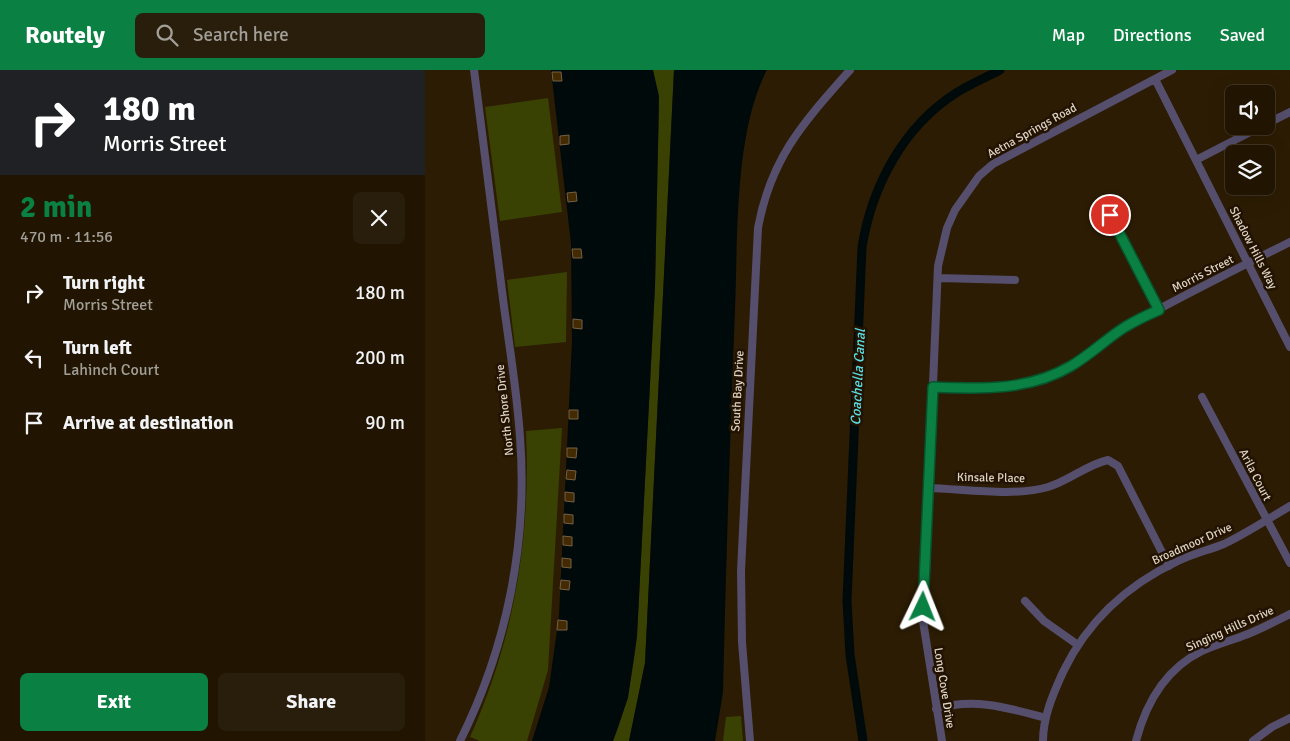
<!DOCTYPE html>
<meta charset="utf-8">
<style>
:root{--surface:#211502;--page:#291e0c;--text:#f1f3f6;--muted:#a29f99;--line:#3e3424;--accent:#0b8043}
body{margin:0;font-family:Signika,sans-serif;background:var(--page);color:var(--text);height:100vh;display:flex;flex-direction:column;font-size:19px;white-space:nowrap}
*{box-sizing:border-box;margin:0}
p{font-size:16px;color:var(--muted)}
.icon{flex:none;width:28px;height:28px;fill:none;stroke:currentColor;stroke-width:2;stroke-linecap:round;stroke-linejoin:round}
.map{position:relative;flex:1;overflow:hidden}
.side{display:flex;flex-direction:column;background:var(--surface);width:425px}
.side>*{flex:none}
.hud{background:#202124;color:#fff;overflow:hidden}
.buttons{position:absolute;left:800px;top:15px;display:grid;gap:10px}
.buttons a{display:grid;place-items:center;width:50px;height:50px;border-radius:8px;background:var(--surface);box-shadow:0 5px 20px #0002,0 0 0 1px var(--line);font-size:25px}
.pin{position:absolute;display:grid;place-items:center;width:42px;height:42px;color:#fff;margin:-21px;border:2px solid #fff;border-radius:50%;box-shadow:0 1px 5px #0007}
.me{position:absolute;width:55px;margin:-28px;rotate:2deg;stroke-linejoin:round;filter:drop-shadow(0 0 4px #0008)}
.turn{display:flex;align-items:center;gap:18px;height:105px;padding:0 20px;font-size:22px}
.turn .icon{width:65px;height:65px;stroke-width:2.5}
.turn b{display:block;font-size:35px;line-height:42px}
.round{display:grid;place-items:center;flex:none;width:52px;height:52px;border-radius:8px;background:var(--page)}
.summary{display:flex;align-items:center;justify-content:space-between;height:85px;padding:0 20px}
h1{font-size:30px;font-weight:800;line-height:38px;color:var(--accent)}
.primary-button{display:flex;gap:10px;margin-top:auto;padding:10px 20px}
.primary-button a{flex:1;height:58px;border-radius:8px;background:var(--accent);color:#fff;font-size:20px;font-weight:800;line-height:58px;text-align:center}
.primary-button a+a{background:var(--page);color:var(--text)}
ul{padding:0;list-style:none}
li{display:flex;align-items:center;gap:15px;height:65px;padding:0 20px}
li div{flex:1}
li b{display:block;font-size:19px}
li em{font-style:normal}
header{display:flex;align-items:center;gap:30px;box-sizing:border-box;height:70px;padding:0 25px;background:var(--accent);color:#fff}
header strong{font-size:24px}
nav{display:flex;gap:28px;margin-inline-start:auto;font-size:18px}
.search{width:350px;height:45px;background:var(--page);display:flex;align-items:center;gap:12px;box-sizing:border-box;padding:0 18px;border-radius:8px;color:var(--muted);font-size:19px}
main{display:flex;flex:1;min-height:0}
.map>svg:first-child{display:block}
.green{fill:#3a4203}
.water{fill:#000a0a}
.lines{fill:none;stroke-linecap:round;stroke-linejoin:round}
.canal{stroke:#000a0a;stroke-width:9}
.building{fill:#442a00;stroke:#746046}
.minor{stroke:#554f6d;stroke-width:8}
.route-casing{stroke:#07532c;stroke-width:12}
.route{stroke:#0b8043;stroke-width:9}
.labels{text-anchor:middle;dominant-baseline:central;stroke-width:5;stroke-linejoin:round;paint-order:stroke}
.street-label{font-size:12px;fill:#ded3c4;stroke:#221200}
.water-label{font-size:14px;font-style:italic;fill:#5bdee2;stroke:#221200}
</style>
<header>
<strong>Routely</strong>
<div class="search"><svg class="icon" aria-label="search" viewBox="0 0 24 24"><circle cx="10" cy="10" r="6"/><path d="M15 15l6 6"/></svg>Search here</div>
<nav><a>Map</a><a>Directions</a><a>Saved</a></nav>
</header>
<main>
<section class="side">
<div class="hud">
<div class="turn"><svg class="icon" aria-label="right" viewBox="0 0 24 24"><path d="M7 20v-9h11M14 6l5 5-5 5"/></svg><div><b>180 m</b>Morris Street</div></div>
</div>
<div class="summary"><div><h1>2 min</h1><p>470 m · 11:56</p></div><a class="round"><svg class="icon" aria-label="close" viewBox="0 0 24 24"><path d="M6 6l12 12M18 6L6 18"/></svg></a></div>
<ul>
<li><svg class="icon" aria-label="right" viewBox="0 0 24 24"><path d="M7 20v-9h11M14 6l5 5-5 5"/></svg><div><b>Turn right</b><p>Morris Street</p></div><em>180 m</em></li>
<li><svg class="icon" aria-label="left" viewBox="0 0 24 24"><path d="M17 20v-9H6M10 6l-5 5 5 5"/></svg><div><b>Turn left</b><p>Lahinch Court</p></div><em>200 m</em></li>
<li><svg class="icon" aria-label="arrive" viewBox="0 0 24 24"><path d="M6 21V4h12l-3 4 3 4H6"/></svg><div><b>Arrive at destination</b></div><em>90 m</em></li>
</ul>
<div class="primary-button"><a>Exit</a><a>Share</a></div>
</section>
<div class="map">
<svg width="865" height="671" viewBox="0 0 865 671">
<rect width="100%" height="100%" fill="#2c1c03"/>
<path class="green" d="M228 0H249L220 593 204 671H188C202 638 208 601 212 566L230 216 234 37Z
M123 28 137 142 75 151 60 37Z
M142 202 141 272 90 277 82 210Z
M137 358 123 600 102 671H55L45 667C89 569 106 468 101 361Z
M316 646 318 671H298L301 647Z"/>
<path class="water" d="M126 0H228L234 26 230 216 212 566 203 628 188 671H107L124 617 134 546 147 271 146 174Z
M249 0H342C309 62 313 169 310 239 305 366 301 494 298 622L290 671H204L220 593Z"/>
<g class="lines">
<path class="canal" d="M438 671 425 585 422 531 437 177C447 116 478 57 531 23 545 14 560 8 575 0"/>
</g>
<path class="building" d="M127 2H136L137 11H128Z
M144 65V74L135 75V66Z
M151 122 152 131 143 132 142 123Z
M147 179H156L157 188H148Z
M148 249 157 250V259L148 258Z
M144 340H153V349H144Z
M142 378H152L151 388 142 387Z
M142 400 151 401 150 410 141 409Z
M140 422 149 423V432L140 431Z
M139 444 148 445V454L139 453Z
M138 466 147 467V476L138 475Z
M137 488 146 489V498L137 497Z
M136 510 145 511 144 520 135 519Z
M133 550 142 551V560H132Z"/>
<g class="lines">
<path class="minor" d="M730 9 865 277
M841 54 865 42
M771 90 837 56
M685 145 734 239
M513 208 590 210
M508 317C555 319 601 320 644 297 668 284 686 264 710 252 761 224 813 198 865 172
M777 327 865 493
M503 418C540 419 588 427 623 417 644 411 661 395 683 390L693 396 744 496
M600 531 619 551 653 575
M511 639C550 627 583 638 621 648
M35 671C82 577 103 472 95 367 92 321 84 275 78 229 68 152 59 76 49 0
M325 671 317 572 316 501 333 158C346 87 379 52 425 0
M517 671 498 551 513 196 522 158 530 140 554 106 568 94 747 0
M618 671C618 647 628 624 638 602 662 552 702 515 753 491 767 484 784 480 799 474 822 463 843 449 865 436
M711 671C721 633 740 599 777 581 792 574 808 570 823 564 838 558 851 551 865 544
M828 671 847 657 865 648"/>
</g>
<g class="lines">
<defs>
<path id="route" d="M498 537 508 317C555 319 604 321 646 296 665 285 681 269 700 257 710 251 722 245 734 240L685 145"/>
</defs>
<use href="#route" class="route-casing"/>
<use href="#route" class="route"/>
</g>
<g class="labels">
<g class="street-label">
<text transform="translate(607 61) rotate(-29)">Aetna Springs Road</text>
<text transform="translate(828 178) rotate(63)">Shadow Hills Way</text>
<text transform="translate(778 204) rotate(-27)">Morris Street</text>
<text transform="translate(313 321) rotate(-87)">South Bay Drive</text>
<text transform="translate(80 340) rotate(-96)">North Shore Drive</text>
<text transform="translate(830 405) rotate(63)">Arila Court</text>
<text transform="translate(566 408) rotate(1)">Kinsale Place</text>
<text transform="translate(767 474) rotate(-24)">Broadmoor Drive</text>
<text transform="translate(805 559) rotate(-24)">Singing Hills Drive</text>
<text transform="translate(519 618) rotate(81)">Long Cove Drive</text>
</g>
<g class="water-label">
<text transform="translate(433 307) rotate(-87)">Coachella Canal</text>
</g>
</g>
</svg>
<div class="buttons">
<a><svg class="icon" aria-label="sound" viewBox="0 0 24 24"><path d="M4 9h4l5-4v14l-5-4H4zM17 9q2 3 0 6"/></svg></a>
<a><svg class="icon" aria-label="layers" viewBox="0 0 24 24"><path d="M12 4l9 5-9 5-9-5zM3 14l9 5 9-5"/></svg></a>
</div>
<div class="pin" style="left:685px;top:145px;background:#d93025"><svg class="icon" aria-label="arrive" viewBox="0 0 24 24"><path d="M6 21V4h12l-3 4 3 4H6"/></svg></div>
<svg class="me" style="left:498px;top:537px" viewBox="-20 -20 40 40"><path d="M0-17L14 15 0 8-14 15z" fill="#0b8043" stroke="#fff" stroke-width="4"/></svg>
</div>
</main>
